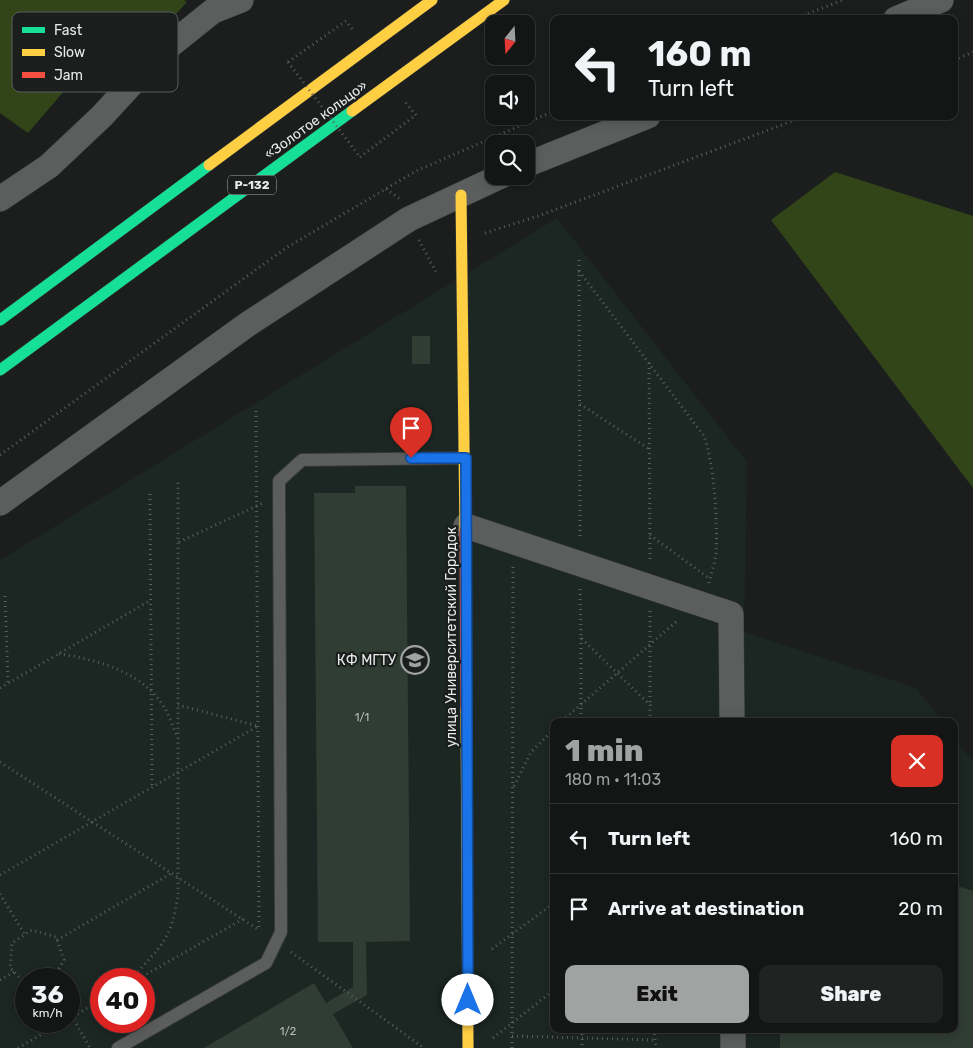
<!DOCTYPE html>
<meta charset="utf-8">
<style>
:root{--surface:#141616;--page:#212323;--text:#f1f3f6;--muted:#9d9fa1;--line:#333535;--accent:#a0a3a2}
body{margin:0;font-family:Rubik,sans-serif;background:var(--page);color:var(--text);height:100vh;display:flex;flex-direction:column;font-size:19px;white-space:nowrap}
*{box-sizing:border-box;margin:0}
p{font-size:16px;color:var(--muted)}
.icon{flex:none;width:28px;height:28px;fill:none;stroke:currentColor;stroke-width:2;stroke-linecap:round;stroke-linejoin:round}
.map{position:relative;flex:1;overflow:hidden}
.details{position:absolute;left:550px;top:718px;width:408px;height:315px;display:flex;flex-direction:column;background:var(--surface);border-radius:10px;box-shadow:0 2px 12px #0003,0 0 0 1px var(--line)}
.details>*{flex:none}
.top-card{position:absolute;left:550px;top:15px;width:408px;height:105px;border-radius:10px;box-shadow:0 2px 12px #0003,0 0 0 1px var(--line);background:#141616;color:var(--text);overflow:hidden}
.needle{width:32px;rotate:198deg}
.buttons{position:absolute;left:485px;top:15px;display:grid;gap:10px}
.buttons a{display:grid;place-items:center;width:50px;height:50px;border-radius:10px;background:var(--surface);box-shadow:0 2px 12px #0003,0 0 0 1px var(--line);font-size:25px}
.speed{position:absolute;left:15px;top:968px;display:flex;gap:10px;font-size:25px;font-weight:700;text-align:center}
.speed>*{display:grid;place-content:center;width:65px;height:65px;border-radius:50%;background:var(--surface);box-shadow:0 2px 12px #0003,0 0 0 1px var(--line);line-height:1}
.speed small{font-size:12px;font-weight:400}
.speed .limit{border:8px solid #d22;background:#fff;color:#111}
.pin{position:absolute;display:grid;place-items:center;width:42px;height:42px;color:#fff;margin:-51px -21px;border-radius:50% 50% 50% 0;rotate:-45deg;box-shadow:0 0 5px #0007}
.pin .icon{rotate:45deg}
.me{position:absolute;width:55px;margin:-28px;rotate:0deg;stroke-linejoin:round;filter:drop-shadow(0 0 4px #0008)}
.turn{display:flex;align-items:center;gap:18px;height:105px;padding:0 15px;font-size:22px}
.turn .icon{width:65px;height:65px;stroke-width:2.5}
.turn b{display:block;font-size:35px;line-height:42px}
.round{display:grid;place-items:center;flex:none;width:52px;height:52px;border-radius:10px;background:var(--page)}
.summary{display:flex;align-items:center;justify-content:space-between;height:85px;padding:0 15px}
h1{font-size:30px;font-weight:800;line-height:38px;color:var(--accent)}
.cta{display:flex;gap:10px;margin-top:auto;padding:10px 15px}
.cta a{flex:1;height:58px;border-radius:10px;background:var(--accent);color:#111;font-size:20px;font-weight:800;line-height:58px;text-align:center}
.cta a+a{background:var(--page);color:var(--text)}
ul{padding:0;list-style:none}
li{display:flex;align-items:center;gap:15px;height:70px;padding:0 15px;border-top:1px solid var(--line)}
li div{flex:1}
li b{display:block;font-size:19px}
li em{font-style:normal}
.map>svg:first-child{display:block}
.built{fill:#1c2622;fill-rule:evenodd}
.green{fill:#324518}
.building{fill:#303d34}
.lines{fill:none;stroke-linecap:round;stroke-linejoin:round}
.lane-casing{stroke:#363938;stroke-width:14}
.street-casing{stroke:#363938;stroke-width:26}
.fast-casing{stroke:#363938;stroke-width:12}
.slow-casing{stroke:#363938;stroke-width:12}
.jam-casing{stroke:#363938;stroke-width:12}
.path{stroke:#5c5e5d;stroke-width:3;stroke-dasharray:1 4;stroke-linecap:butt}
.lane{stroke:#5c5d5d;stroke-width:12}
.street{stroke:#5c5d5d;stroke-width:25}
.fast{stroke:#16e098;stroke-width:11}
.slow{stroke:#ffcf43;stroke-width:11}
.jam{stroke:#f24e42;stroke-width:11}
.path-bridge{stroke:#5c5e5d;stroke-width:3;stroke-dasharray:1 4;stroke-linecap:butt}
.route-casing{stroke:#114b97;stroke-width:12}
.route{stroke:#1a73e8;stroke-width:9}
.labels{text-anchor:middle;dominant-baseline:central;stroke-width:4.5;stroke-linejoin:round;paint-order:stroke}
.number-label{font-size:11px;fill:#b9bfbc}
.shield{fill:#1a1f1d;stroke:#aaadac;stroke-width:1}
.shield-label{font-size:12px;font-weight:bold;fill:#e7eae9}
.street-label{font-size:14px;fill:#e7eae9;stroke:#1a1f1d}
.poi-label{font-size:14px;fill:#e7eae9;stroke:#1a1f1d;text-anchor:end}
.key{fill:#1a1f1d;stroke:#585c5a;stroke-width:1}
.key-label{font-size:14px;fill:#e7eae9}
</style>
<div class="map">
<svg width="973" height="1048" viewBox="0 0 973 1048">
<rect width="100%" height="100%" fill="#1b1e1d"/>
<path class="built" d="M557 218 747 462 744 632 916 688 942 721H554V1029H954V737L973 762V1048H0V560ZM26 979H69V1021H26ZM101 979H144V1021H101Z"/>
<path class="green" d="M0 0H184L187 2 146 47 70 84 28 133 0 113Z
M835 172 973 216V488L771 220Z"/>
<path class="building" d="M412 336H430V364H412Z
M355 486H406L410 941 366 942 367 995 333 1014 353 1048H204L314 983 326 1003 353 987V942H318L314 493H355Z
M954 885 973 891V1048H780V1029H954Z"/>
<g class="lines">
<defs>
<path id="lane" d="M118 1048 266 963 281 932 279 481 302 460 465 458"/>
<path id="street" d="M896 19 941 0
M526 165 648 116
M0 199 49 166 102 116 158 55 213 11 241 0
M0 503 248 324 409 219 501 176
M466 526 731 614 732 721
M733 1029V1048"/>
<path id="fast" d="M0 320 209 165
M0 370 352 111"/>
<path id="slow" d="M352 111 504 0
M209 165 432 0
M461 195 465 531
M466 709 468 1048"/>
<path id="jam" d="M465 531 466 709"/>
</defs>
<use href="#lane" class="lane-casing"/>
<use href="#street" class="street-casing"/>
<use href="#fast" class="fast-casing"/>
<use href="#slow" class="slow-casing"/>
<use href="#jam" class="jam-casing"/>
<path class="path" d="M794 19 843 0
M954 60 973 52
M288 62 346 21 353 30
M360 157 416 115 405 102
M386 189 400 199
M485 233 538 216 806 116
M419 240 437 274
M579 260 580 540
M579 271 704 436C714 463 718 523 716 553 715 563 711 573 709 583
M649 363 650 562
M580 404 649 449
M256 411 259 929
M0 455 286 248 416 171 554 111
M150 494 152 787
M650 535 710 579
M179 542 263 503
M580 589 581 638 650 705V721
M5 596 8 683
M650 611V705
M581 638V721
M59 654C95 659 140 671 162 704 169 713 172 726 177 736
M0 688 151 600
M562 721 677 621
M0 762 259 930
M514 786 531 752 554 729
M0 875 258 726 178 705
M0 894 25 935
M57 940 172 873
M492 949 554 903
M291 952 424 1048
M131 979C161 946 172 940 178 894V481
M138 979 243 919
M0 980 14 972
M26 984 10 968 12 943 32 930 56 937 64 960 53 979
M69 1011 90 1048
M69 1019 101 1000
M582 1029V1048
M654 1029 656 1048
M512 1036 655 1040
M493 1038 554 990
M18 1048 65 1021
M512 1048 513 566"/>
<use href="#lane" class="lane"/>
<use href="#street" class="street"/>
<use href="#fast" class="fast"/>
<use href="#slow" class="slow"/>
<use href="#jam" class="jam"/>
<path class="path-bridge" d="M288 62 360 157"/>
</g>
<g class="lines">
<defs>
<path id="route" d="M411 458H466L468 1000"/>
</defs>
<use href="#route" class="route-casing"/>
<use href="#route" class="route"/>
</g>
<defs>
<symbol id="university-ring" viewBox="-11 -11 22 22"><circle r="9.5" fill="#1a1f1d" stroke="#a0a3a2" stroke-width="1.5"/><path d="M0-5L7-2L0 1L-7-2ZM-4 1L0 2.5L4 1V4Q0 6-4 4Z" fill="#a0a3a2"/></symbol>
</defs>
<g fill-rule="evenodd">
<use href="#university-ring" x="399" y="644" width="32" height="32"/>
</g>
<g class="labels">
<g class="number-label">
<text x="362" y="717">1/1</text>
<text x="288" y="1031">1/2</text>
</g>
<rect class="shield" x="228" y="175.5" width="48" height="19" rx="4"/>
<g class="shield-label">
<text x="252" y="185">Р-132</text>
</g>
<g class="street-label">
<text transform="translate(316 120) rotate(-36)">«Золотое кольцо»</text>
<text transform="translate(451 637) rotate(-90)">улица Университетский Городок</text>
</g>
<g class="poi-label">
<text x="396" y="660">КФ МГТУ</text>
</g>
</g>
<rect x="12" y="12" width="166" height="80" rx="8" class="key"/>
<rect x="22" y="27" width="23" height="6" fill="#16e098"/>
<rect x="22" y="49" width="23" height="7" fill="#ffcf43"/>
<rect x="22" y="72" width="23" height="6" fill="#f24e42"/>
<g class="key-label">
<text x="54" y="35">Fast</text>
<text x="54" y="57">Slow</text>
<text x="54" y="80">Jam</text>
</g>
</svg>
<div class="buttons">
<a><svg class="needle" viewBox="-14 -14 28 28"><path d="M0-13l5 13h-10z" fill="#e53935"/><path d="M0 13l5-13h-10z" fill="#9d9fa1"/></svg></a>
<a><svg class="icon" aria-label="sound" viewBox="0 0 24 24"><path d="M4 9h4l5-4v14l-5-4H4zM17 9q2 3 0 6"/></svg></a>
<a><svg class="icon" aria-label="search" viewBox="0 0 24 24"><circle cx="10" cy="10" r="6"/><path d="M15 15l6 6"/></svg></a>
</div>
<div class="speed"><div>36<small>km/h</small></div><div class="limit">40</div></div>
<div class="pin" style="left:411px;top:458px;background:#d93025"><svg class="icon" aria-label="arrive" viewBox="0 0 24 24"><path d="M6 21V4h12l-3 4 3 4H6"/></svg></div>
<svg class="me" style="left:468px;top:1000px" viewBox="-20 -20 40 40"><circle r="19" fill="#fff"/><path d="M0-13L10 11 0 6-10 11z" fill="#1a73e8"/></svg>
<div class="top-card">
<div class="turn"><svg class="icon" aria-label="left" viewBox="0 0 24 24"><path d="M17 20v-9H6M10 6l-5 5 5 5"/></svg><div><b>160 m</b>Turn left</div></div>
</div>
<section class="details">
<div class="summary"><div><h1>1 min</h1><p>180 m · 11:03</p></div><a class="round" style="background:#d93025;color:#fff"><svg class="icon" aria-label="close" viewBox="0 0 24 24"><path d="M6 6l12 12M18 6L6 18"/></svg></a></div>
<ul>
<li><svg class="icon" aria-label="left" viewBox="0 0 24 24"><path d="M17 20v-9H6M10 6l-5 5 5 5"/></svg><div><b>Turn left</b></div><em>160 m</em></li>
<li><svg class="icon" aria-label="arrive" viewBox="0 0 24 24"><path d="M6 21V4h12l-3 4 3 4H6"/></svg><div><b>Arrive at destination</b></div><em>20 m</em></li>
</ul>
<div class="cta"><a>Exit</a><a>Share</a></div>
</section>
</div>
